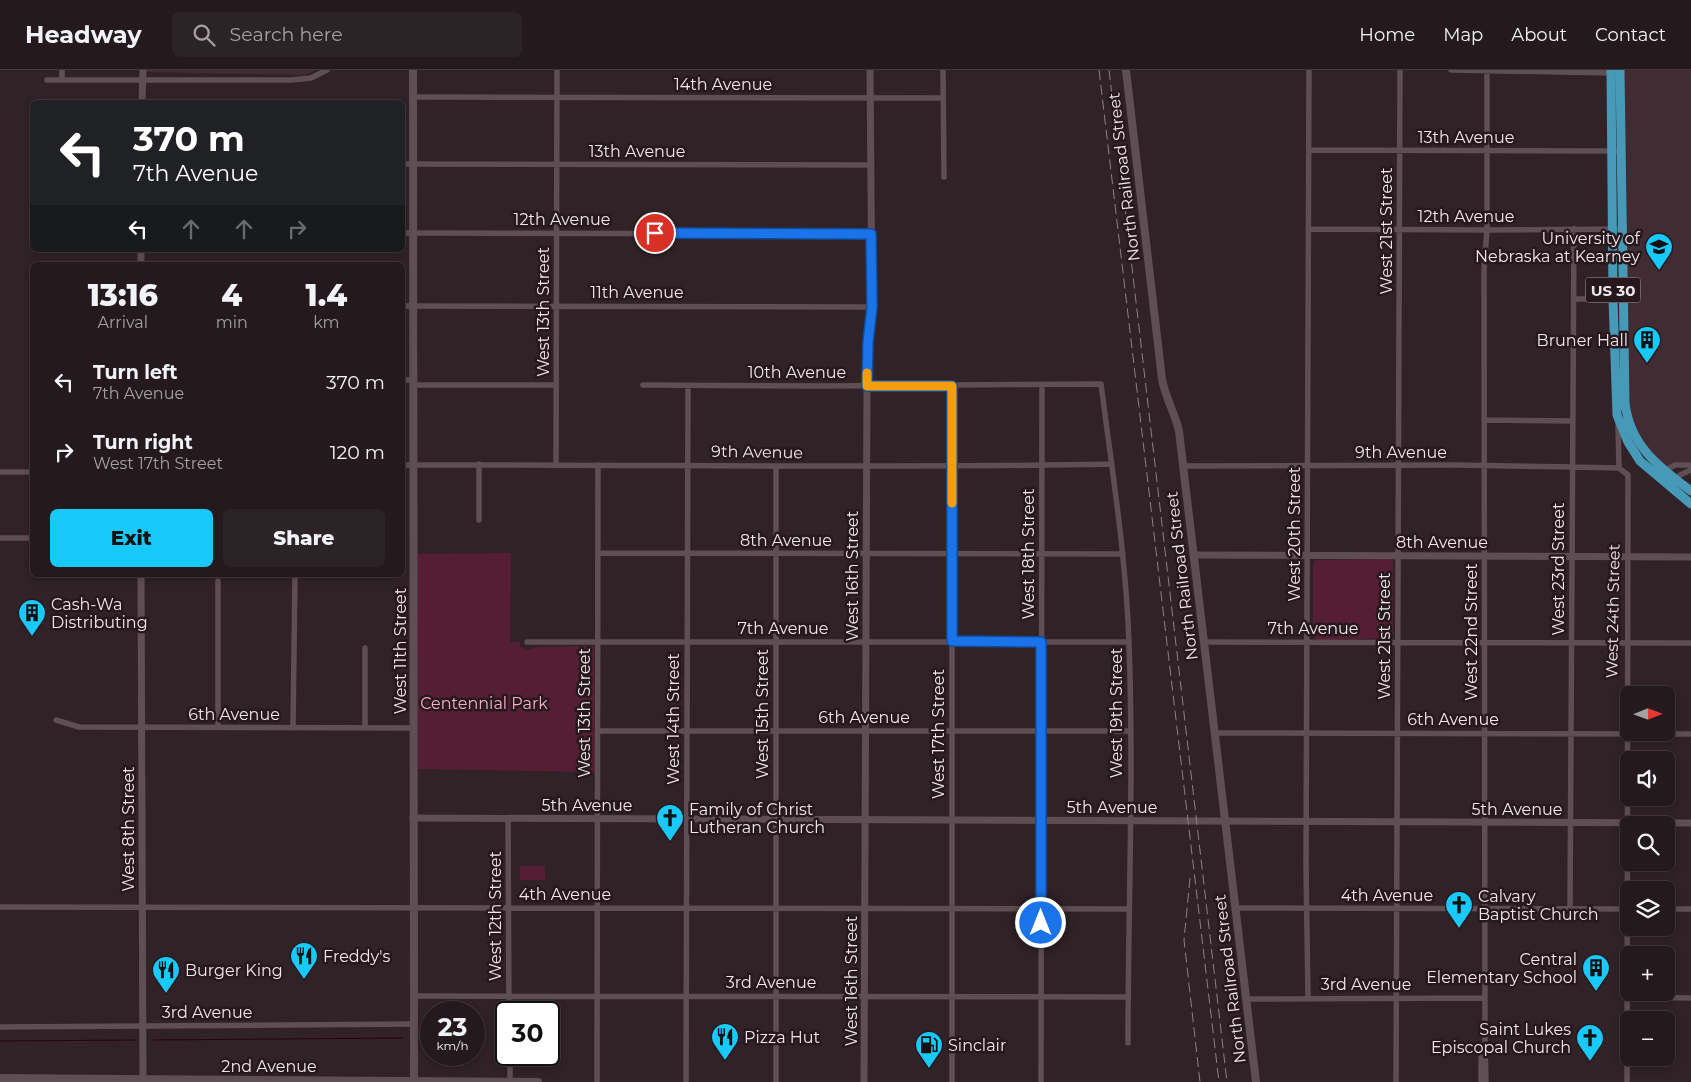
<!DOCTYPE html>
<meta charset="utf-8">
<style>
:root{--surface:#241a1d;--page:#2c2326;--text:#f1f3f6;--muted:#a3a1a4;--line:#41383b;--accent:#17cafb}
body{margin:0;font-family:Montserrat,sans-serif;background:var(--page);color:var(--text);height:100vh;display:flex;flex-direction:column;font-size:19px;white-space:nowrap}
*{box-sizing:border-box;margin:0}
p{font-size:16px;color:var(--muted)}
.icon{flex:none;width:28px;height:28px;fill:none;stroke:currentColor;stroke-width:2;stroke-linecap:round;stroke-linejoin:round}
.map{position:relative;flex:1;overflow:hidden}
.details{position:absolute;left:30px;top:192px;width:375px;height:315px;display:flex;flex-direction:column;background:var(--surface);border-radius:8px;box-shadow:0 2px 8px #0003,0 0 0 1px var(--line)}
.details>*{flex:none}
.banner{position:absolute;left:30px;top:30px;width:375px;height:152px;border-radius:8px;box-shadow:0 2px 8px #0003,0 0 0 1px var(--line);background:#202124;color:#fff;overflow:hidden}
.needle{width:32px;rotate:89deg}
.fabs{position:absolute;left:1620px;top:616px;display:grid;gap:10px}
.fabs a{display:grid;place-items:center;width:55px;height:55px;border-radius:8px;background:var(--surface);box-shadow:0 2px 8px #0003,0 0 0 1px var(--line);font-size:25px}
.speed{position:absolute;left:420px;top:931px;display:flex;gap:10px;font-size:25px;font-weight:700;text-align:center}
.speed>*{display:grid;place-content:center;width:65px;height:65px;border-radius:50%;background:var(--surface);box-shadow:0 2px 8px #0003,0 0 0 1px var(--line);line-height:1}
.speed small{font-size:12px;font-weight:400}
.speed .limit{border:2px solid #111;border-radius:8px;background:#fff;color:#111}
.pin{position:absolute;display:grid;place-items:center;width:42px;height:42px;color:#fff;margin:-21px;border:2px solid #fff;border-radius:50%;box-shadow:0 1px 5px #0007}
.me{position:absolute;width:55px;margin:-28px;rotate:0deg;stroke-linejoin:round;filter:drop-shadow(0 0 4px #0008)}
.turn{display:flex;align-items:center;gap:18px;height:105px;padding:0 20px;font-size:22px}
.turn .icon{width:65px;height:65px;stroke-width:2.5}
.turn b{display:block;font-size:35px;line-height:42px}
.lanes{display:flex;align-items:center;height:48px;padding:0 20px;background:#0003;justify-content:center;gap:25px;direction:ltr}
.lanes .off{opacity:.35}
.eta{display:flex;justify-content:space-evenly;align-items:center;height:85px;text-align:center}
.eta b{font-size:30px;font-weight:800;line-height:35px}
.primary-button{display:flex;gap:10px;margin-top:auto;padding:10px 20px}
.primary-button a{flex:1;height:58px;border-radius:8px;background:var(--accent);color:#111;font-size:20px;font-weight:800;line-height:58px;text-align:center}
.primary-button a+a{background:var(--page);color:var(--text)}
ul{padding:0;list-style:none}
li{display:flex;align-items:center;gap:15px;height:70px;padding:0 20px}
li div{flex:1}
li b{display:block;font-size:19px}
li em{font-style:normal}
header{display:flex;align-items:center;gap:30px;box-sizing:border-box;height:70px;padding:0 25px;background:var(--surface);border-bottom:1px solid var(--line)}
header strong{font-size:24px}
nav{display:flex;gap:28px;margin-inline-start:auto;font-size:18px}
.search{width:350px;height:45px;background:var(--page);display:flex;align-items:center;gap:12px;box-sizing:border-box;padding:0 18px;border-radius:8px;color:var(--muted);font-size:19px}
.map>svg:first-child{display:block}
.built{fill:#402c32}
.green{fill:#561e35}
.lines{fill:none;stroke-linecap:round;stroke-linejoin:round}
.stream{stroke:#2c0014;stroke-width:1}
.minor{stroke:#5f4f54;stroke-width:5.5}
.tertiary{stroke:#5f4f54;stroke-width:7}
.secondary{stroke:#5f4f54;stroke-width:8}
.primary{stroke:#4699b7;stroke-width:9}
.rail{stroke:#8d8185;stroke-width:1;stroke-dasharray:10 5;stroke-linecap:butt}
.route-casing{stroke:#114b97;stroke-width:12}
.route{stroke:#1a73e8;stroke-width:9}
.slow{stroke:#f59e0b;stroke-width:9}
.labels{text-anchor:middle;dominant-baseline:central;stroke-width:5;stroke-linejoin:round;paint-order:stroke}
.shield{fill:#26191d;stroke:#b4a9ac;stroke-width:1}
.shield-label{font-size:15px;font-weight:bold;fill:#f1e7ea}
.street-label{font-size:16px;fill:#f1e7ea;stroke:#26191d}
.poi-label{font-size:16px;fill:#f1e7ea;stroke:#26191d;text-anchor:start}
.park-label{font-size:16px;fill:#fbaec8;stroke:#26191d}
</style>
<header>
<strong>Headway</strong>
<div class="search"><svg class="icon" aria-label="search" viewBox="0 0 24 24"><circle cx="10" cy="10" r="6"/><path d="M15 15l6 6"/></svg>Search here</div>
<nav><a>Home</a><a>Map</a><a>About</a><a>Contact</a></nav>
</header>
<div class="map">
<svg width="1691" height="1012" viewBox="0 0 1691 1012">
<rect width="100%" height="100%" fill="#302227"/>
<path class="built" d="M147 0H317L303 5 147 2Z
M1624 0H1691V392L1666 398 1643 379 1626 345 1627 126Z"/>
<path class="green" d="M511 483 510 572H520V576L527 580 538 577 594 576 595 702 418 699 417 484Z
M1391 489 1393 492V564L1390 568 1319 570 1315 569 1313 565V494L1316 490Z
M520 796H545V810H520Z"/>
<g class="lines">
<path class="stream" d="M153 970 402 968
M0 971 137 970"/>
<path class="minor" d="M62 0V10
M943 0 944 107
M1451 0 1613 3
M47 10H291L311 8 327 0
M413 27 943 28
M1309 80 1615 81
M402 94 871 95
M1310 159 1487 160 1623 159
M402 163 871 164
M1575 229H1613
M402 236 872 237
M402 310H413
M413 315H556
M643 315 823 316 1101 314C1112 400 1126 486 1129 573 1134 706 1128 840 1128 973
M1484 350 1573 351
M1618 353 1619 398
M479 394V450
M556 394 557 0
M402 395C639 394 875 399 1111 394
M1183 396 1457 395 1573 397 1619 398 1628 405 1627 1012
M1664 401 1675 395H1691
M0 402H32
M1675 409 1680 405 1691 400
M0 468H32
M598 483 1123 484
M527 572H1129
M1204 572 1691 573
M56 650 79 657 413 658
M218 657V511
M293 658 295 505
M365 658V578
M598 661H1131
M1215 663 1691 664
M508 749 509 942
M0 837 1129 839
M1235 838 1628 839
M1570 839 1574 159
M1666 839H1691
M414 926 1128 927
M1627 927 1691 928
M1308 928 1306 795 1309 0
M1247 929 1485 928
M0 957 414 954
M510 985V1012
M597 1012 598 395
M686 1012 688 316
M776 1012V396
M952 1012V315
M1041 1012 1042 315
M1396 1012 1400 0
M1481 1012V988L1484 976
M1486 1012 1485 974 1484 199 1487 160V0"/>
<path class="tertiary" d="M142 32 143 0
M141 195V180
M1193 485 1691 487
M141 505 143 1012
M413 748 1691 753
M864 1012 867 316V272L872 237 870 0"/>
<path class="secondary" d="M413 0 414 1012
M1126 0 1162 309C1165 327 1175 343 1179 361L1256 1012
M0 1008 538 1012"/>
<path class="primary" d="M1611 0 1613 229 1617 345 1628 372 1640 391 1691 434
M1620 0 1625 333C1630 376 1659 397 1691 421"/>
<path class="rail" d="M1099 0 1219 1012
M1109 0 1227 1012
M1190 808 1184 870 1200 1012"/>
</g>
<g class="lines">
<defs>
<path id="route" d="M655 163 871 164 872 237 868 272 867 316H952V571L1041 572V853"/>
</defs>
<use href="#route" class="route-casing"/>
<use href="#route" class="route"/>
<path class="slow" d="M867 303V316H952V433"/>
</g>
<defs>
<symbol id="university-pin" viewBox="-11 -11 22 30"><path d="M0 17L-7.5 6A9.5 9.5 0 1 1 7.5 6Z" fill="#17cafb" stroke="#26191d"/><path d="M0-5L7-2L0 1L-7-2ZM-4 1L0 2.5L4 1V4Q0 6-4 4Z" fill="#111"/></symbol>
<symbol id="building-pin" viewBox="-11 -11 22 30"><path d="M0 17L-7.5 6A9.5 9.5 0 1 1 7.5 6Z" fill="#17cafb" stroke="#26191d"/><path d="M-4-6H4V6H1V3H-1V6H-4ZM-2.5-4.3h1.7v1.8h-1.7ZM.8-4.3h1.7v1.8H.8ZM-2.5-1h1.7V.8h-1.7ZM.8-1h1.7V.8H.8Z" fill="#111"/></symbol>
<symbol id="church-pin" viewBox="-11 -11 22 30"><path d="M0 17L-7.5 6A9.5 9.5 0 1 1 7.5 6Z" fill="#17cafb" stroke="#26191d"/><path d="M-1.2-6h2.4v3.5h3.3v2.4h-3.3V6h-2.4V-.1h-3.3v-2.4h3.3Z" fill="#111"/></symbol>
<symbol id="restaurant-pin" viewBox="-11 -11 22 30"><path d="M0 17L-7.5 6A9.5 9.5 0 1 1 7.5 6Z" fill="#17cafb" stroke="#26191d"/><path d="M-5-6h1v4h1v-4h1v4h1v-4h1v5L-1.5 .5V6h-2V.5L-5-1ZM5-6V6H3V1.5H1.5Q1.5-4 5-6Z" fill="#111"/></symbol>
<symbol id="fuel-pin" viewBox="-11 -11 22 30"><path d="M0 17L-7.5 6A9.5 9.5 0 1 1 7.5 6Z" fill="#17cafb" stroke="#26191d"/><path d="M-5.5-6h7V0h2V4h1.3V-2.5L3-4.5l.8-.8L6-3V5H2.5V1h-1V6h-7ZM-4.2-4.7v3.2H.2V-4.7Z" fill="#111"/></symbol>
</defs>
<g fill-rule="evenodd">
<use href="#university-pin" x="1643" y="161" width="32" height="43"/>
<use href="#building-pin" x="1631" y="254" width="32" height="43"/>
<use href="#building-pin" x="16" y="527" width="32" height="43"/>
<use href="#church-pin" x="654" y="732" width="32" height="43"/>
<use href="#church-pin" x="1443" y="819" width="32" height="43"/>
<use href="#restaurant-pin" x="288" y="870" width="32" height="43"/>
<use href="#building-pin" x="1580" y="882" width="32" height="43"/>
<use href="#restaurant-pin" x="150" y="884" width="32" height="43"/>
<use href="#restaurant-pin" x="709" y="951" width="32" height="43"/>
<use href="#church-pin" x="1574" y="952" width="32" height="43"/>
<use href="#fuel-pin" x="913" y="959" width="32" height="43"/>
</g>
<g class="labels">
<rect class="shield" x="1585.5" y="207.5" width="55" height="25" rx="4"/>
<g class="shield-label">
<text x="1613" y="220">US 30</text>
</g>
<g class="street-label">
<text x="723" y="14">14th Avenue</text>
<text x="1466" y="67">13th Avenue</text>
<text x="637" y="81">13th Avenue</text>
<text transform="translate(1124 107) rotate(-97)">North Railroad Street</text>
<text x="1466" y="146">12th Avenue</text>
<text x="562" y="149">12th Avenue</text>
<text transform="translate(1386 161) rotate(-90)">West 21st Street</text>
<text x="637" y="222">11th Avenue</text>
<text transform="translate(543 242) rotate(-90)">West 13th Street</text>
<text x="797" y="302">10th Avenue</text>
<text transform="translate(757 382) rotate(1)">9th Avenue</text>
<text x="1401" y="382">9th Avenue</text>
<text transform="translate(1294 464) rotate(-90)">West 20th Street</text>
<text x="786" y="470">8th Avenue</text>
<text x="1442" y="472">8th Avenue</text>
<text transform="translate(1028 484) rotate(-90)">West 18th Street</text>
<text transform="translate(1558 499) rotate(-90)">West 23rd Street</text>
<text transform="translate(852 506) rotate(-90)">West 16th Street</text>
<text transform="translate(1182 506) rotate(-97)">North Railroad Street</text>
<text transform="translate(1613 541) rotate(-89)">West 24th Street</text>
<text x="783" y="558">7th Avenue</text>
<text x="1313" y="558">7th Avenue</text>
<text transform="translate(1471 562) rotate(-90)">West 22nd Street</text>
<text transform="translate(1384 566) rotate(-90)">West 21st Street</text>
<text transform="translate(400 581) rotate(-90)">West 11th Street</text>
<text transform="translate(584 643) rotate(-90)">West 13th Street</text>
<text transform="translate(1116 643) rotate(-90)">West 19th Street</text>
<text x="234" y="644">6th Avenue</text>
<text transform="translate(762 644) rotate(-90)">West 15th Street</text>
<text x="864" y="647">6th Avenue</text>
<text transform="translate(673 649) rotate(-90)">West 14th Street</text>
<text x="1453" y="649">6th Avenue</text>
<text transform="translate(938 664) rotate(-90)">West 17th Street</text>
<text x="587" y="735">5th Avenue</text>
<text x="1112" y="737">5th Avenue</text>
<text x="1517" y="739">5th Avenue</text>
<text transform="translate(128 759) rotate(-90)">West 8th Street</text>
<text x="565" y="824">4th Avenue</text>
<text x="1387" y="825">4th Avenue</text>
<text transform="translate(495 846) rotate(-90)">West 12th Street</text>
<text transform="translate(1230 909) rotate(-97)">North Railroad Street</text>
<text transform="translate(851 911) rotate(-90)">West 16th Street</text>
<text x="771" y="912">3rd Avenue</text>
<text x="1366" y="914">3rd Avenue</text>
<text x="207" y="942">3rd Avenue</text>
<text x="269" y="996">2nd Avenue</text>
</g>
<g class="poi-label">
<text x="1640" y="168" text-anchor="end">University of<tspan x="1640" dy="18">Nebraska at Kearney</tspan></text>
<text x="1628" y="270" text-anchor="end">Bruner Hall</text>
<text x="51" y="534">Cash-Wa<tspan x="51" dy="18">Distributing</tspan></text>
<text x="689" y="739">Family of Christ<tspan x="689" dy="18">Lutheran Church</tspan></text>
<text x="1478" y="826">Calvary<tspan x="1478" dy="18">Baptist Church</tspan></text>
<text x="323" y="886">Freddy's</text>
<text x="1577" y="889" text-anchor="end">Central<tspan x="1577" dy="18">Elementary School</tspan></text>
<text x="185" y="900">Burger King</text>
<text x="1571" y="959" text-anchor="end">Saint Lukes<tspan x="1571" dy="18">Episcopal Church</tspan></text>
<text x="744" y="967">Pizza Hut</text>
<text x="948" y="975">Sinclair</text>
</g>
<g class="park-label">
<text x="484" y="633">Centennial Park</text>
</g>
</g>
</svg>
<div class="fabs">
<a><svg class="needle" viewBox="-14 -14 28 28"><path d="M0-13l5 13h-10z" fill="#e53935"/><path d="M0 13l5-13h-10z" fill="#a3a1a4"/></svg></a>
<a><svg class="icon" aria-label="sound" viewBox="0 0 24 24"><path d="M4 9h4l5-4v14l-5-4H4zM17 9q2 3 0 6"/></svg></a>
<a><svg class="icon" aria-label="search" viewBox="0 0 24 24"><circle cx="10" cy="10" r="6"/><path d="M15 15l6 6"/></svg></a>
<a><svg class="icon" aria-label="layers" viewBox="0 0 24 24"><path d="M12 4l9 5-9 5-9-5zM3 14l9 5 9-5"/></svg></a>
<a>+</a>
<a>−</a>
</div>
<div class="speed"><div>23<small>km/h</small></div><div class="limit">30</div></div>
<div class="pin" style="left:655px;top:163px;background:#d93025"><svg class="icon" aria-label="arrive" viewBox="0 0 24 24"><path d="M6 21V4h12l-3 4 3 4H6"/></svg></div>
<svg class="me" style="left:1041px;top:853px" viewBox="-20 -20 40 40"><circle r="17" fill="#1a73e8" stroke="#fff" stroke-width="3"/><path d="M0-11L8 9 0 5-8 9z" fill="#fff"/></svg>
<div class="banner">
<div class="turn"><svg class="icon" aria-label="left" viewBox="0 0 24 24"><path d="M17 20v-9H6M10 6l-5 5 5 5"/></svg><div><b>370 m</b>7th Avenue</div></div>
<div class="lanes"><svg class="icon" aria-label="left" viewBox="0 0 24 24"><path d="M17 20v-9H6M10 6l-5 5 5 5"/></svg><svg class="icon off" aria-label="ahead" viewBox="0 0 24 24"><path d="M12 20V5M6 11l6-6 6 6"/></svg><svg class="icon off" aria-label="ahead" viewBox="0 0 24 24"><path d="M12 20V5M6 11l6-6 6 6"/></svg><svg class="icon off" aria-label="right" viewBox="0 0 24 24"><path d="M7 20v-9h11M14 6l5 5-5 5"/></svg></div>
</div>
<section class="details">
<div class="eta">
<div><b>13:16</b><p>Arrival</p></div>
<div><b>4</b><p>min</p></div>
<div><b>1.4</b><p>km</p></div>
</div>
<ul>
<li><svg class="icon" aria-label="left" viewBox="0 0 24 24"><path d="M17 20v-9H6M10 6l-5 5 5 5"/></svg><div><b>Turn left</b><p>7th Avenue</p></div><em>370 m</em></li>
<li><svg class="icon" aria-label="right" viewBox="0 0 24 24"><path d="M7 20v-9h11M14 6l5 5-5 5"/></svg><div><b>Turn right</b><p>West 17th Street</p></div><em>120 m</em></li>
</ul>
<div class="primary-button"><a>Exit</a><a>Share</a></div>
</section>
</div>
